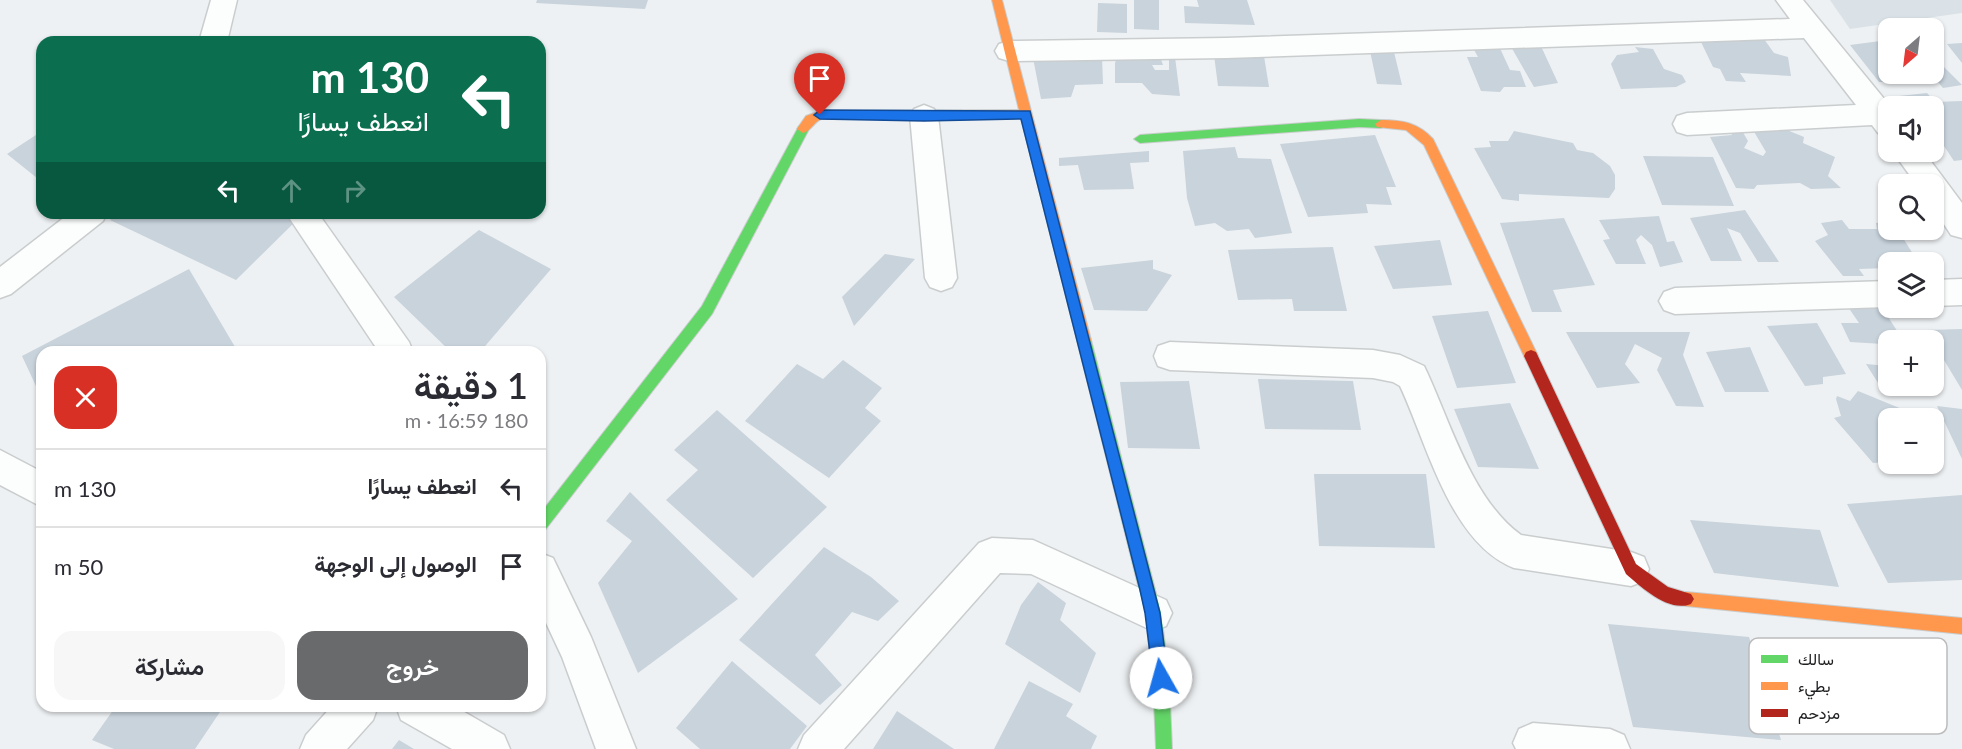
<!DOCTYPE html>
<html lang="ar">
<meta charset="utf-8">
<style>
:root{--surface:#fff;--page:#f7f7f7;--text:#2b2b33;--muted:#7c7c81;--line:#e1e1e2;--accent:#686a6c}
body{margin:0;font-family:Lato,Vazirmatn,sans-serif;background:var(--page);color:var(--text);direction:rtl;height:100vh;display:flex;flex-direction:column;font-size:22px;white-space:nowrap}
*{box-sizing:border-box;margin:0}
p{font-size:20px;color:var(--muted)}
.icon{flex:none;width:33px;height:33px;fill:none;stroke:currentColor;stroke-width:2;stroke-linecap:round;stroke-linejoin:round}
.map{position:relative;flex:1;overflow:hidden;direction:ltr}
.drawer{position:absolute;left:36px;top:346px;width:510px;height:366px;display:flex;flex-direction:column;background:var(--surface);border-radius:18px;box-shadow:0 2px 4px #0004;direction:rtl}
.drawer>*{flex:none}
.guide{position:absolute;left:36px;top:36px;width:510px;height:183px;border-radius:18px;box-shadow:0 2px 4px #0004;direction:rtl;background:#0b6e4f;color:#fff;overflow:hidden}
.needle{width:39px;rotate:208deg}
.fabs{position:absolute;left:1878px;top:18px;display:grid;gap:12px}
.fabs a{display:grid;place-items:center;width:66px;height:66px;border-radius:12px;background:var(--surface);box-shadow:0 2px 4px #0004;font-size:30px}
.pin{position:absolute;display:grid;place-items:center;width:51px;height:51px;color:#fff;margin:-62px -26px;border-radius:50% 50% 50% 0;rotate:-45deg;box-shadow:0 0 6px #0007}
.pin .icon{rotate:45deg}
.me{position:absolute;width:66px;margin:-33px;rotate:353deg;stroke-linejoin:round;filter:drop-shadow(0 0 4px #0008)}
.turn{display:flex;align-items:center;gap:21px;height:126px;padding:0 18px;font-size:27px}
.turn .icon{width:78px;height:78px;stroke-width:2.5}
.turn b{display:block;font-size:42px;line-height:51px}
.lanes{display:flex;align-items:center;height:57px;padding:0 18px;background:#0003;justify-content:center;gap:30px;direction:ltr}
.lanes .off{opacity:.35}
.round{display:grid;place-items:center;flex:none;width:63px;height:63px;border-radius:18px;background:var(--page)}
.headline{display:flex;align-items:center;justify-content:space-between;height:102px;padding:0 18px}
h1{font-size:36px;font-weight:600;line-height:45px}
.action{display:flex;gap:12px;margin-top:auto;padding:12px 18px}
.action a{flex:1;height:69px;border-radius:18px;background:var(--accent);color:#fff;font-size:24px;font-weight:600;line-height:69px;text-align:center}
.action a+a{background:var(--page);color:var(--text)}
ul{padding:0;list-style:none}
li{display:flex;align-items:center;gap:18px;height:78px;padding:0 18px;border-top:2px solid var(--line)}
li div{flex:1}
li b{display:block;font-size:22px}
li em{font-style:normal}
.map>svg:first-child{display:block}
.built{fill:#dae2e7}
.building{fill:#c8d3dc}
.lines{fill:none;stroke-linecap:round;stroke-linejoin:round}
.street-casing{stroke:#cacdce;stroke-width:3}
.fast-casing{stroke:#cacdce;stroke-width:2}
.slow-casing{stroke:#cacdce;stroke-width:2}
.jam-casing{stroke:#cacdce;stroke-width:2}
.street{fill:#fcfdfd;fill-rule:evenodd}
.fast{fill:#63d668;fill-rule:evenodd}
.slow{fill:#ff974d;fill-rule:evenodd}
.jam{fill:#b3261e;fill-rule:evenodd}
.route{fill:#1a73e8;stroke:#114b97;stroke-width:1.5}
.key{fill:#fff;stroke:#bcbcbd;stroke-width:1.5}
.key-label{font-size:16px;fill:#202123}
</style>
<div class="map">
<svg width="1962" height="749" viewBox="0 0 1962 749">
<rect width="100%" height="100%" fill="#eef1f3"/>
<path class="built" d="M1830 0H1962V13L1850 29Z"/>
<path class="building" d="M537 0H648L645 9 536 3Z
M1134 0H1159V30L1134 29Z
M1197 0H1247L1255 25 1185 23 1184 6 1199 7Z
M1098 3 1127 4V33L1097 32Z
M1764 39 1774 53 1788 57 1791 76 1740 73 1746 82 1726 81 1720 69 1713 67 1701 42Z
M1888 40V74H1934V57L1962 85 1943 88 1938 82H1879L1850 45Z
M1962 43V63L1947 44Z
M1498 44 1510 70 1520 71 1526 87H1504L1500 92 1481 91 1467 57H1478L1473 48Z
M1540 44 1558 83 1534 87 1510 45Z
M1635 47 1653 49 1664 69 1682 75 1686 82 1676 87 1621 89 1611 64 1617 55 1639 52Z
M1370 51 1394 52 1402 85 1377 84Z
M1159 54 1163 65H1152L1155 70H1169V57H1175L1180 96 1152 94 1142 83H1115V63L1118 55Z
M1214 55 1264 56 1269 87 1218 86Z
M1102 57 1103 84 1075 85 1071 97 1041 99 1033 58Z
M1927 93 1935 102 1962 101V160L1954 161 1934 131V106H1910L1899 96Z
M1729 128 1741 129 1748 141 1744 148 1763 156 1766 152 1753 130H1787L1804 137 1803 143 1835 157 1828 176 1841 188 1811 189 1800 183 1757 185 1754 189 1736 188 1710 137 1732 135Z
M42 131V182L7 154Z
M1514 131 1573 143 1577 150 1593 153 1610 166 1615 175V189L1609 198 1519 194V201L1502 199 1474 148 1491 147 1489 141H1508Z
M1375 135 1396 187H1386L1392 205 1366 204 1368 213 1308 217 1280 144Z
M1235 147 1238 158 1271 159 1292 233 1255 238 1249 229 1227 231 1215 223 1195 226 1187 198 1183 151Z
M1149 151V162L1130 163 1134 189 1084 190 1078 165 1059 166V158Z
M1643 156 1713 157 1734 206 1662 205Z
M1745 210 1779 262H1758L1740 233 1727 228 1742 261H1711L1690 218Z
M118 213H293L301 216 236 280 110 220Z
M1659 216 1667 242 1674 241 1683 262 1660 267 1652 245 1641 235 1636 240 1646 264H1616L1603 240 1610 239 1599 220Z
M1564 218 1595 285 1553 290 1562 312H1532L1500 223Z
M1842 220 1849 229H1877L1876 223 1888 221V230H1914L1917 234 1903 238 1918 262H1888V268L1859 269 1864 276H1843L1815 241 1828 235 1821 223Z
M479 230 551 269 480 352H451L394 297Z
M1440 240 1452 285 1393 289 1374 246Z
M1333 247 1347 311H1294L1292 299 1238 300 1228 250Z
M885 254 915 259 854 326 842 297Z
M1153 260V269L1172 275 1147 311 1094 310 1081 268Z
M189 269 238 352H42V399L22 356Z
M1846 304 1881 306 1903 340H1888V353L1883 344 1850 342 1841 323H1859Z
M1488 311 1516 383 1457 388 1432 316Z
M1817 323 1846 374 1823 377V384L1805 386 1767 326Z
M1962 329V390L1926 330Z
M1566 332H1690L1683 355 1704 407 1676 406 1657 370 1662 358 1635 344 1625 364 1640 383 1597 388Z
M1750 347 1769 392H1725L1706 352Z
M843 360 882 388 865 408 881 421 829 478 745 421 797 364 823 379Z
M1866 364 1888 366V384L1880 386Z
M1258 379 1353 381 1361 430 1265 429Z
M1189 381 1200 449 1128 448 1120 382Z
M1858 391 1902 409 1897 418H1888V462L1873 463 1834 418 1841 416 1836 399 1837 396 1850 401Z
M1510 403 1539 469 1478 467 1454 409Z
M1937 406 1962 409V459Z
M717 410 827 507 753 578 666 500 698 470 674 450Z
M1314 474H1426L1435 548 1319 546Z
M630 492 738 599 638 673 598 583 632 541 606 521Z
M1962 495V580L1888 583 1847 504Z
M1690 520 1820 530 1839 587 1714 573Z
M824 547 871 577 899 601 878 621 852 612 815 655 842 685 820 705 739 640Z
M1038 582 1066 603 1060 620 1096 653 1080 693 1005 644 1021 605Z
M1608 624 1749 637 1781 740 1633 727Z
M732 661 807 726 790 749H700L676 728Z
M1029 681 1073 704 1066 716 1097 736 1091 749H994Z
M116 706H224L195 749H114L92 740Z
M897 711 954 749H873Z
M399 740 414 749H392Z"/>
<g class="lines">
<defs>
<path id="street" d="M211 0H237L227 42H199Z
M1776 0H1803L1890 106 1888 136 1878 133 1872 125 1687 135 1677 132 1673 124 1677 116 1687 113 1856 105 1804 38 1226 58 1009 61 999 58 995 51 999 44 1009 41 1226 38 1790 19Z
M924 105 934 109 938 116 957 278 952 287 941 291 930 287 925 278 910 116 914 109Z
M1893 152H1924L1962 203V238L1951 235 1934 209V184H1916Z
M70 213H107L103 221 11 294 0 298V267Z
M286 213H318L409 342 413 352H379Z
M1962 279V305L1934 306V280Z
M1888 281V307L1675 314 1664 310 1659 301 1664 292 1675 288Z
M1170 342 1373 350 1400 355 1424 366C1450 420 1471 499 1521 535L1631 552 1644 557 1649 569 1644 581 1631 586 1514 568C1450 543 1427 443 1400 386L1393 382 1373 378 1170 370 1158 366 1154 356 1158 346Z
M0 450 42 472V507L0 485Z
M992 538 1033 540 1166 600 1172 613 1166 626 1153 631 1031 574 1000 573 844 749H798L804 735 979 543Z
M540 553 553 558 591 637 636 749H596L562 657 540 610Z
M332 706H378L373 720 347 749H300L306 735Z
M396 706H454L504 735 510 749H452L401 720Z
M1533 723 1610 729 1624 735 1630 749H1516L1513 743 1519 729Z"/>
<path id="fast" d="M1359 119 1381 120 1387 124 1381 128 1359 127 1140 143 1134 139 1140 135Z
M803 125 809 129 712 314 545 530 540 532V514L702 306 799 126Z
M1084 334 1089 336 1091 340 1161 613 1169 678 1172 749H1156L1153 678 1145 613 1077 340 1079 336Z"/>
<path id="slow" d="M992 0H1002L1091 340 1089 344H1079L1077 340 1021 118 821 119C813 123 811 131 803 133L797 129 806 116 820 111 1019 110Z
M1381 120C1403 120 1418 123 1433 139L1538 356 1536 360H1526L1424 145 1406 130 1377 127 1375 124Z
M1686 592 1962 618V634L1686 606 1681 604 1678 599 1681 594Z"/>
<path id="jam" d="M1531 350 1536 352 1636 564 1668 587 1691 594 1694 599 1691 604C1669 613 1641 587 1626 574L1524 356 1526 352Z"/>
</defs>
<use href="#street" class="street-casing"/>
<use href="#fast" class="fast-casing"/>
<use href="#slow" class="slow-casing"/>
<use href="#jam" class="jam-casing"/>
<use href="#street" class="street"/>
<use href="#fast" class="fast"/>
<use href="#slow" class="slow"/>
<use href="#jam" class="jam"/>
</g>
<path class="route" d="M820 110 1030 111 1160 613 1168 678 1166 684 1161 686 1155 684 1153 678 1145 613 1140 590 1021 119 924 121 820 119 814 115Z"/>
<rect x="1749" y="638" width="198" height="96" rx="9" class="key"/>
<rect x="1761" y="655" width="27" height="8" fill="#63d668"/>
<rect x="1761" y="682" width="27" height="8" fill="#ff974d"/>
<rect x="1761" y="709" width="27" height="8" fill="#b3261e"/>
<g class="key-label">
<text x="1798" y="665">سالك</text>
<text x="1798" y="692">بطيء</text>
<text x="1798" y="719">مزدحم</text>
</g>
</svg>
<div class="fabs">
<a><svg class="needle" viewBox="-14 -14 28 28"><path d="M0-13l5 13h-10z" fill="#e53935"/><path d="M0 13l5-13h-10z" fill="#7c7c81"/></svg></a>
<a><svg class="icon" aria-label="sound" viewBox="0 0 24 24"><path d="M4 9h4l5-4v14l-5-4H4zM17 9q2 3 0 6"/></svg></a>
<a><svg class="icon" aria-label="search" viewBox="0 0 24 24"><circle cx="10" cy="10" r="6"/><path d="M15 15l6 6"/></svg></a>
<a><svg class="icon" aria-label="layers" viewBox="0 0 24 24"><path d="M12 4l9 5-9 5-9-5zM3 14l9 5 9-5"/></svg></a>
<a>+</a>
<a>−</a>
</div>
<div class="pin" style="left:820px;top:115px;background:#d93025"><svg class="icon" aria-label="arrive" viewBox="0 0 24 24"><path d="M6 21V4h12l-3 4 3 4H6"/></svg></div>
<svg class="me" style="left:1161px;top:678px" viewBox="-20 -20 40 40"><circle r="19" fill="#fff"/><path d="M0-13L10 11 0 6-10 11z" fill="#1a73e8"/></svg>
<div class="guide">
<div class="turn"><svg class="icon" aria-label="left" viewBox="0 0 24 24"><path d="M17 20v-9H6M10 6l-5 5 5 5"/></svg><div><b>130 m</b>انعطف يسارًا</div></div>
<div class="lanes"><svg class="icon" aria-label="left" viewBox="0 0 24 24"><path d="M17 20v-9H6M10 6l-5 5 5 5"/></svg><svg class="icon off" aria-label="ahead" viewBox="0 0 24 24"><path d="M12 20V5M6 11l6-6 6 6"/></svg><svg class="icon off" aria-label="right" viewBox="0 0 24 24"><path d="M7 20v-9h11M14 6l5 5-5 5"/></svg></div>
</div>
<section class="drawer">
<div class="headline"><div><h1>1 دقيقة</h1><p>180 m · 16:59</p></div><a class="round" style="background:#d93025;color:#fff"><svg class="icon" aria-label="close" viewBox="0 0 24 24"><path d="M6 6l12 12M18 6L6 18"/></svg></a></div>
<ul>
<li><svg class="icon" aria-label="left" viewBox="0 0 24 24"><path d="M17 20v-9H6M10 6l-5 5 5 5"/></svg><div><b>انعطف يسارًا</b></div><em>130 m</em></li>
<li><svg class="icon" aria-label="arrive" viewBox="0 0 24 24"><path d="M6 21V4h12l-3 4 3 4H6"/></svg><div><b>الوصول إلى الوجهة</b></div><em>50 m</em></li>
</ul>
<div class="action"><a>خروج</a><a>مشاركة</a></div>
</section>
</div>
